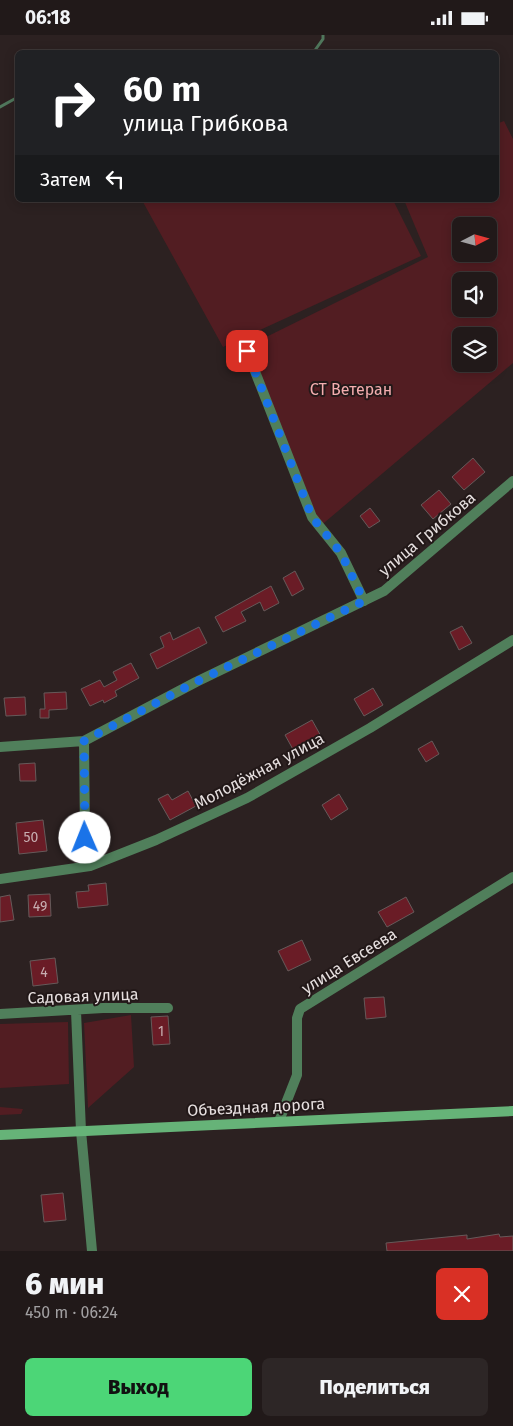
<!DOCTYPE html>
<html lang="ru">
<meta charset="utf-8">
<style>
:root{--surface:#211919;--page:#2d2626;--text:#f1f3f6;--muted:#a2a0a2;--line:#3e3838;--accent:#4cd677}
body{margin:0;font-family:"Fira Sans",sans-serif;background:var(--page);color:var(--text);height:100vh;display:flex;flex-direction:column;font-size:19px;white-space:nowrap}
*{box-sizing:border-box;margin:0}
p{font-size:16px;color:var(--muted)}
.icon{flex:none;width:28px;height:28px;fill:none;stroke:currentColor;stroke-width:2;stroke-linecap:round;stroke-linejoin:round}
.map{position:relative;height:1216px;overflow:hidden}
.panel{display:flex;flex-direction:column;background:var(--surface);flex:1}
.panel>*{flex:none}
.top-card{position:absolute;left:15px;top:15px;width:484px;height:152px;border-radius:8px;box-shadow:0 2px 12px #0003,0 0 0 1px var(--line);background:#202124;color:#fff;overflow:hidden}
.needle{width:32px;rotate:84deg}
.fabs{position:absolute;left:452px;top:182px;display:grid;gap:10px}
.fabs a{display:grid;place-items:center;width:45px;height:45px;border-radius:8px;background:var(--surface);box-shadow:0 2px 12px #0003,0 0 0 1px var(--line);font-size:25px}
.pin{position:absolute;display:grid;place-items:center;width:42px;height:42px;color:#fff;margin:-21px;border-radius:10px;box-shadow:0 2px 8px #0006}
.me{position:absolute;width:55px;margin:-28px;rotate:359deg;stroke-linejoin:round;filter:drop-shadow(0 0 4px #0008)}
.turn{display:flex;align-items:center;gap:18px;height:105px;padding:0 25px;font-size:22px}
.turn .icon{width:65px;height:65px;stroke-width:2.5}
.turn b{display:block;font-size:35px;line-height:42px}
.then{display:flex;align-items:center;height:48px;padding:0 25px;background:#0003;gap:10px;font-size:19px}
.round{display:grid;place-items:center;flex:none;width:52px;height:52px;border-radius:8px;background:var(--page)}
.overview{display:flex;align-items:center;justify-content:space-between;height:85px;padding:0 25px}
h1{font-size:30px;font-weight:800;line-height:38px}
.cta{display:flex;gap:10px;margin-top:auto;padding:10px 25px}
.cta a{flex:1;height:58px;border-radius:8px;background:var(--accent);color:#111;font-size:20px;font-weight:800;line-height:58px;text-align:center}
.cta a+a{background:var(--page);color:var(--text)}
.status{display:flex;justify-content:space-between;align-items:center;height:35px;padding:0 25px;background:var(--surface);direction:ltr}
.status svg{height:14px;fill:currentColor}
.map>svg:first-child{display:block}
.green{fill:#521d22;fill-rule:evenodd}
.lines{fill:none;stroke-linecap:round;stroke-linejoin:round}
.stream{stroke:#50775c;stroke-width:3}
.building{fill:#6a1c26;stroke:#665a5a}
.minor{stroke:#507f5b;stroke-width:10}
.secondary{stroke:#66b378;stroke-width:10}
.route{stroke:#1a73e8;stroke-width:9;stroke-dasharray:0 16.2}
.labels{text-anchor:middle;dominant-baseline:central;stroke-width:4;stroke-linejoin:round;paint-order:stroke}
.number-label{font-size:14px;fill:#c7aeb1}
.park-label{font-size:16px;fill:#f4adaf;stroke:#221818}
.street-label{font-size:16px;fill:#e6dfdf;stroke:#221818}
</style>
<div class="status"><b>06:18</b><svg viewBox="0 0 49 12"><path d="M0 12V9h3v3zM5 12V6h3v6zM10 12V3h3v9zM15 12V0h3v12zM26 1h20v11H26zM47 4h2v5h-2z"/></svg></div>
<div class="map">
<svg width="513" height="1216" viewBox="0 0 513 1216">
<rect width="100%" height="100%" fill="#2c2121"/>
<path class="green" d="M504 86 513 104V328L318 493 242 314 428 222 404 165H496V89ZM461 191H489V219H461ZM461 246H489V274H461ZM461 301H489V329H461Z
M149 165H393L421 221 223 312 143 167Z
M131 980 134 1032 88 1073 84 988Z
M68 987 69 1049 0 1053V989Z
M0 1072 23 1074 21 1079 0 1080Z"/>
<g class="lines">
<path class="stream" d="M313 18 323 4V0
M0 72 18 62"/>
</g>
<path class="building" d="M473 423 485 437 464 455 452 442Z
M439 455 451 469 433 484 421 470Z
M370 473 380 486 369 493 360 481Z
M295 536 304 554 292 561 283 543Z
M271 551 279 568 264 576 260 567 241 577 246 586 223 597 215 582Z
M462 591 472 608 459 615 450 597Z
M199 592 207 608 157 634 150 619 164 612 160 602 170 597 173 605Z
M131 628 139 643 115 656 117 661 104 668 103 665 90 671 81 654 100 645 104 652 117 645 113 637Z
M373 653 383 670 364 681 354 664Z
M66 657 67 674 49 675V683H40V674H45L44 658Z
M25 662 26 680 6 681 4 663Z
M312 685 322 703 295 718 285 700Z
M432 706 439 719 426 727 418 714Z
M35 728 36 746H20L19 729Z
M188 756 196 771 170 785 158 764 168 759 172 765Z
M339 759 348 774 331 785 322 770Z
M43 785 47 816 19 819 16 788Z
M106 848 108 870 78 873 76 857 89 856 88 850Z
M50 859 51 881 29 882 28 860Z
M10 860 14 885 0 887V862Z
M406 862 414 877 387 892 378 877Z
M302 905 311 925 288 936 278 916Z
M55 923 58 948 33 951 30 926Z
M384 962 386 982 366 984 364 963Z
M168 981 170 1009 153 1010 151 982Z
M63 1158 66 1185 44 1187 41 1160Z
M499 1199 500 1202 513 1201V1216H387L386 1208 467 1200V1204Z"/>
<g class="lines">
<path class="minor" d="M247 316 312 482 341 518 364 566
M84 706 85 803 90 831
M0 712 84 706 196 647 384 556 513 446
M0 844 90 831 156 805 247 763 370 693 513 605
M76 976 81 1096 92 1216
M0 979 103 973H168
M279 1086 297 1040V983L300 974 513 842"/>
<path class="secondary" d="M0 1100 513 1076"/>
</g>
<g class="lines">
<path class="route" d="M85 803 84 706 196 647 364 566 341 518 312 482 247 316"/>
</g>
<g class="labels">
<g class="number-label">
<text x="31" y="802">50</text>
<text x="40" y="871">49</text>
<text x="44" y="937">4</text>
<text x="161" y="996">1</text>
</g>
<g class="park-label">
<text x="351" y="354">СТ Ветеран</text>
</g>
<g class="street-label">
<text transform="translate(427 499) rotate(-40)">улица Грибкова</text>
<text transform="translate(259 736) rotate(-28)">Молодёжная улица</text>
<text transform="translate(349 926) rotate(-32)">улица Евсеева</text>
<text transform="translate(83 961) rotate(-2)">Садовая улица</text>
<text transform="translate(256 1072) rotate(-3)">Объездная дорога</text>
</g>
</g>
</svg>
<div class="fabs">
<a><svg class="needle" viewBox="-14 -14 28 28"><path d="M0-13l5 13h-10z" fill="#e53935"/><path d="M0 13l5-13h-10z" fill="#a2a0a2"/></svg></a>
<a><svg class="icon" aria-label="sound" viewBox="0 0 24 24"><path d="M4 9h4l5-4v14l-5-4H4zM17 9q2 3 0 6"/></svg></a>
<a><svg class="icon" aria-label="layers" viewBox="0 0 24 24"><path d="M12 4l9 5-9 5-9-5zM3 14l9 5 9-5"/></svg></a>
</div>
<div class="pin" style="left:247px;top:316px;background:#d93025"><svg class="icon" aria-label="arrive" viewBox="0 0 24 24"><path d="M6 21V4h12l-3 4 3 4H6"/></svg></div>
<svg class="me" style="left:85px;top:803px" viewBox="-20 -20 40 40"><circle r="19" fill="#fff"/><path d="M0-13L10 11 0 6-10 11z" fill="#1a73e8"/></svg>
<div class="top-card">
<div class="turn"><svg class="icon" aria-label="right" viewBox="0 0 24 24"><path d="M7 20v-9h11M14 6l5 5-5 5"/></svg><div><b>60 m</b>улица Грибкова</div></div>
<div class="then">Затем<svg class="icon" aria-label="left" viewBox="0 0 24 24"><path d="M17 20v-9H6M10 6l-5 5 5 5"/></svg></div>
</div>
</div>
<section class="panel">
<div class="overview"><div><h1>6 мин</h1><p>450 m · 06:24</p></div><a class="round" style="background:#d93025;color:#fff"><svg class="icon" aria-label="close" viewBox="0 0 24 24"><path d="M6 6l12 12M18 6L6 18"/></svg></a></div>
<div class="cta"><a>Выход</a><a>Поделиться</a></div>
</section>
